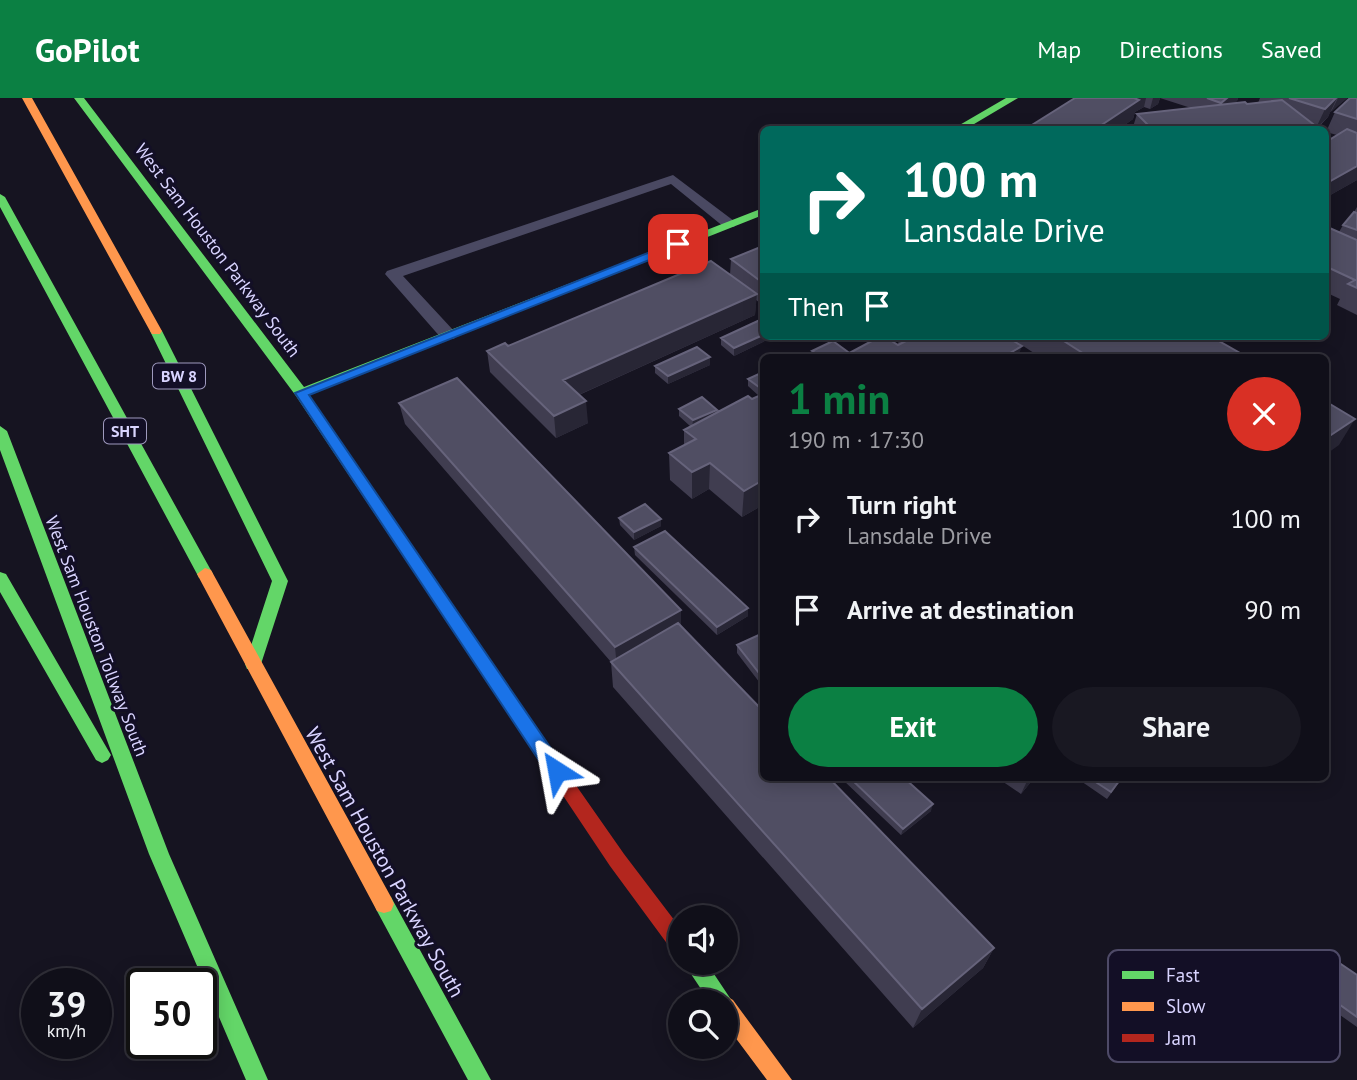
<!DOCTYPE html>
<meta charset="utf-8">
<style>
:root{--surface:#100f19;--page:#191822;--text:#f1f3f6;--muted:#9c9ca2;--line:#302f38;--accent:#0b8043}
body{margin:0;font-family:"PT Sans",sans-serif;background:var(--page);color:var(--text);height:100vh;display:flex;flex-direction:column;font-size:26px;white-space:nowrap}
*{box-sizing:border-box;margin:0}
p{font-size:23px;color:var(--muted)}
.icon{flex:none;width:38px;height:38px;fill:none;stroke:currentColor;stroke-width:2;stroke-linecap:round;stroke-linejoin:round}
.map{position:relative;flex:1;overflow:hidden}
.side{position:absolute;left:760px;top:256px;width:569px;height:427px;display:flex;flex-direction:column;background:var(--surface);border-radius:10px;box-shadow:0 4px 18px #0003,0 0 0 2px var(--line)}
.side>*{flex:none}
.banner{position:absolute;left:760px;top:28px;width:569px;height:214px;border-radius:10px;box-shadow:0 4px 18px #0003,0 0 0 2px var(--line);background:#00695c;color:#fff;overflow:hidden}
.tools{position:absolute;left:668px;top:807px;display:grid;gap:14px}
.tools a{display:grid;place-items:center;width:70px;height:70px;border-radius:50%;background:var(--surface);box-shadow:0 4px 18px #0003,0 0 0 2px var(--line);font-size:35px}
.speed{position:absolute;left:21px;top:870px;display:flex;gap:14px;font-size:35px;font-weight:700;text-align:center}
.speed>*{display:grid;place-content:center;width:91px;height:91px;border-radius:50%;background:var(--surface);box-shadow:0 4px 18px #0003,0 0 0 2px var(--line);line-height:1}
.speed small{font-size:18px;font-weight:400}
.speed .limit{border:4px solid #111;border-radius:10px;background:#fff;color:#111}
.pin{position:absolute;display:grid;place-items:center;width:60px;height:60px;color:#fff;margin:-30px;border-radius:14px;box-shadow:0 4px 10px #0006}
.me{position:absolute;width:77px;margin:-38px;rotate:326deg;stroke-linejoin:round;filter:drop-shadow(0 0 5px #0008)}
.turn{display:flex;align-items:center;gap:24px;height:147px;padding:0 28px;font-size:32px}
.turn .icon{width:91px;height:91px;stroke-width:2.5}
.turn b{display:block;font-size:49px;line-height:60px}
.then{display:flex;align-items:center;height:66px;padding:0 28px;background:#0003;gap:14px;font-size:26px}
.round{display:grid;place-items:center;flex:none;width:74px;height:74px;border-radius:37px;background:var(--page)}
.head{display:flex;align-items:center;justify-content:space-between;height:119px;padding:0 28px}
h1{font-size:42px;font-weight:800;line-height:52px;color:var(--accent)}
.primary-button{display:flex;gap:14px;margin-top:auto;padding:14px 28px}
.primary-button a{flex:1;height:80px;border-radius:42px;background:var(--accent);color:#fff;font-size:28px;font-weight:800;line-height:80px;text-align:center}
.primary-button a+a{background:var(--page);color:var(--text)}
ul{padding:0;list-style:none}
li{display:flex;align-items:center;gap:21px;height:91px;padding:0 28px}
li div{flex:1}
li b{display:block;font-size:26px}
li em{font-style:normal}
header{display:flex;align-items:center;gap:42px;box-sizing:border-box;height:98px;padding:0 35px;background:var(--accent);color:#fff}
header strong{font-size:33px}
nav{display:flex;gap:38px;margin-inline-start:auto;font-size:24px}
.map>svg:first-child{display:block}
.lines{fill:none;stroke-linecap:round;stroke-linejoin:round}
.lane{fill:#4a4962;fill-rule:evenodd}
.fast{fill:#63d668;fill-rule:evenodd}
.slow{fill:#ff974d;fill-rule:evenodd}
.jam{fill:#b3261e;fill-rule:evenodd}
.wall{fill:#403d50}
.shaded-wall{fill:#282635}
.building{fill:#504e63;stroke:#66637b;stroke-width:2}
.route{fill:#1a73e8;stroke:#114b97;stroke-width:2}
.labels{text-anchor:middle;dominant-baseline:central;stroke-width:6;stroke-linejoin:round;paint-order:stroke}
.shield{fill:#130f26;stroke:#9e99be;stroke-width:2}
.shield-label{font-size:16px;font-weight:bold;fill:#d9d4ff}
.street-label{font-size:18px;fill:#d9d4ff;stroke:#130f26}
.near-street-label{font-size:21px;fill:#d9d4ff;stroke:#130f26}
.key{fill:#130f26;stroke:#4e4a67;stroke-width:2}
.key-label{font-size:19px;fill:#d9d4ff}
</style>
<header>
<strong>GoPilot</strong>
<nav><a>Map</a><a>Directions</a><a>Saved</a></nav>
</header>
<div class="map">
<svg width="1357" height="982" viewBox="0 0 1357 982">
<rect width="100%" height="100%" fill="#161421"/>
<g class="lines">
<path class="lane" d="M673 77 734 123 736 126 734 129H724L671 86 403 178 454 233 456 237 454 241H442L385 176 387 173Z"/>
<path class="fast" d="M74 0H84L304 289 763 110V117L309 297 552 653 555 658 552 663 546 666 540 663 296 298Z
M1006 0H1018L964 32H951Z
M0 96 5 99 213 476 211 480H199L197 476 0 109Z
M156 229 162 233 288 483 261 566 259 571H247L245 566 272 483 150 233Z
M0 328 7 333 169 756 268 982H246L149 756 0 352Z
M0 474 6 476 108 652 111 657 108 662 102 665 96 662 0 494Z
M384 797 391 799 491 982H468L377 813 374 806 377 799Z
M683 864H706L732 903 729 910 726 912V903H709Z"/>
<path class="slow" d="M22 0H32L162 233 160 236H152L150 233Z
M205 470 211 472 391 799 394 806 391 813 384 815 377 813 197 476Z
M726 898 733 902 792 982H767L726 927V903H718Z"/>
<path class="jam" d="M546 650 552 653 624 756 681 831V858L674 855 610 768 540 663 537 658 540 653Z"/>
</g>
<path class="wall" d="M1075 0H1160L1158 6 1150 11 1144 9 1135 14 1133 21 1118 32H1024Z
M1160 0H1238L1237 3 1234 5 1247 6 1258 5 1260 0H1347L1330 14 1328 19 1316 32H1132L1137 16 1191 10Z
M1357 0V82L1325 100 1329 42 1337 37 1326 34 1335 14Z
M1357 109V217L1337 207 1340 201 1325 194V128L1339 134 1343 127 1354 114Z
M763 148V207L756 202 755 217 579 297 588 325 556 340 490 274 487 253 508 248 730 177 731 161Z
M773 238V239L734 258 721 247V240Z
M896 238H1005L1018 259H811L812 253 848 256 898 247 899 240Z
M1008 238H1218L1216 241 1247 259H1040Z
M710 267 668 286 655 275V268Z
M763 274V407L742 419 709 391 692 401 670 382 669 355 684 348V332L690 328 679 318V311L717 312 716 314 752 301 759 298 748 288V281Z
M399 305 681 512V528L994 850 983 870 913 930 613 589 611 564 405 326Z
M619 420 661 428 634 442 620 427Z
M634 449 748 510V518L717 537 635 457Z
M763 535V589L737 555V547Z
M843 679H903L931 713 901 737 843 682Z
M996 679H1035L1021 696Z
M1075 679H1123L1107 701Z
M1329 858 1357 877V929L1306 893 1323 864Z"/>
<path class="shaded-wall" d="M1134 0H1146L1144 9 1135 14 1133 21 1118 32H1094Z
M1153 0H1160L1158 6 1150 11Z
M1227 0H1238L1237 3 1216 18 1221 5Z
M1337 0 1328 19 1316 30 1325 11Z
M1338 0H1347L1331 14Z
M1357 68V82L1325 100V86Z
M757 196 755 217 565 303 563 282Z
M763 237V238H773V239L734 258V250Z
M1022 248 1018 259H1003Z
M710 259V267L668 286V278Z
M586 303 588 325 556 340 554 318Z
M717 312 716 319 692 330 693 322Z
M1355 321 1339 347 1325 357V341Z
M710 365 709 391 692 401V374Z
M763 382V407L742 419 744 393Z
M661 421V428L634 442V434Z
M748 510V518L717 537V529Z
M681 512V533L617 570 615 549Z
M1029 679H1035L1021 696Z
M933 706 931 713 901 737 903 731Z
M994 850 983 870 913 930 922 911Z"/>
<path class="building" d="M1075 0H1134L1139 2 1094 32H1024Z
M1207 0H1227L1221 5Z
M1289 0H1336L1325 11Z
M1350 0H1357V21L1335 14Z
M1282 2 1317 29 1295 32H1153L1137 16 1245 4 1247 6Z
M1347 31 1357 35V68L1325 86V40L1329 42Z
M1354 114 1357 115V132L1343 127Z
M1325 128 1357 142V190L1348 186 1355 182 1325 168Z
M763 148V185L731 161Z
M711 163 757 196 563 282 586 303 554 318 487 253 505 245 508 248Z
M760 222 763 224V237L734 250 721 240Z
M881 238H884L898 247 912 240 908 238H1005L1022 248 1003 259H842Z
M1056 238H1210L1247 259H1089Z
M833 243 848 254 836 259H821L812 253Z
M697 249 710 259 668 278 655 268Z
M763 274V292L748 281Z
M457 280 681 512 615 549 399 305Z
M763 296V382L744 393 710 365 692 374 669 355 696 341 684 332 748 298 752 301Z
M702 299 717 312 693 322 679 311Z
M1325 303 1355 321 1325 341Z
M645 406 661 421 634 434 619 420Z
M665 433 748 510 717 529 634 449Z
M678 525 763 613V679H828L994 850 922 911 611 564Z
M763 535V580L737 547Z
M849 679H903L933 706 903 731Z
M1088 679H1122L1111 694Z
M1329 858 1357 877V919L1312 887Z"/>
<path class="route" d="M678 143 684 146 682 149 309 297 563 668 566 673 563 679 557 681 550 679 295 295Z"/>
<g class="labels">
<g class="shield">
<rect x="153" y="265.5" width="52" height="25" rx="5"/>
<rect x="104" y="320.5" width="42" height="25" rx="5"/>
</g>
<g class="shield-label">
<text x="179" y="278">BW 8</text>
<text x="125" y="333">SHT</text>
</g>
<g class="street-label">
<text transform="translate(218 152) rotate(53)">West Sam Houston Parkway South</text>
<text transform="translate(97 538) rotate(69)">West Sam Houston Tollway South</text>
</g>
<g class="near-street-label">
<text transform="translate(385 764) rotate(61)">West Sam Houston Parkway South</text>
</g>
</g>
<rect x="1108" y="852" width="232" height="112" rx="10" class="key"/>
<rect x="1122" y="873" width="32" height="8" fill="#63d668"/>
<rect x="1122" y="904" width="32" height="9" fill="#ff974d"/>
<rect x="1122" y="936" width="32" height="8" fill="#b3261e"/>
<g class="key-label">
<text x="1166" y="884">Fast</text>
<text x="1166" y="915">Slow</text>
<text x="1166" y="947">Jam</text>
</g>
</svg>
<div class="tools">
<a><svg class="icon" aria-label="sound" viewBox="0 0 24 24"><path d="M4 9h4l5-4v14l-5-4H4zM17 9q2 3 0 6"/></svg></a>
<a><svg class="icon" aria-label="search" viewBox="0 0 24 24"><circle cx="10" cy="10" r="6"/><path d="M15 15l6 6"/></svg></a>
</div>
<div class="speed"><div>39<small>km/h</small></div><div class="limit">50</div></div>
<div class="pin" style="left:678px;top:146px;background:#d93025"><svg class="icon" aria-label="arrive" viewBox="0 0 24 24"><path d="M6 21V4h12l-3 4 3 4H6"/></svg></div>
<svg class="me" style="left:557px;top:673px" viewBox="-20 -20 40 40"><path d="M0-17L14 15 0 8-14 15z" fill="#1a73e8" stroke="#fff" stroke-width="4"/></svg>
<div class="banner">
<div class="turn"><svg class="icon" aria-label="right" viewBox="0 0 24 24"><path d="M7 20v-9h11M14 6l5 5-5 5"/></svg><div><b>100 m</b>Lansdale Drive</div></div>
<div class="then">Then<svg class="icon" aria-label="arrive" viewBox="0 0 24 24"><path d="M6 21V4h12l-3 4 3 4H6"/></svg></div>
</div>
<section class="side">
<div class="head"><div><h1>1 min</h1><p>190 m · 17:30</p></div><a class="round" style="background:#d93025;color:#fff"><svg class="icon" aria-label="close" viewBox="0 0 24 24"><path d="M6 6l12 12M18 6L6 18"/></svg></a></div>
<ul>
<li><svg class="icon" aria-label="right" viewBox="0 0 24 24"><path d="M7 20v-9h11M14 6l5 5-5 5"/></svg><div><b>Turn right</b><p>Lansdale Drive</p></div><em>100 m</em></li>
<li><svg class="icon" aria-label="arrive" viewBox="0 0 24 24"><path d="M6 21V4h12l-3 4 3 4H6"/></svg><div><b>Arrive at destination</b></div><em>90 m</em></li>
</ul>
<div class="primary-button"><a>Exit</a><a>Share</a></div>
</section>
</div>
